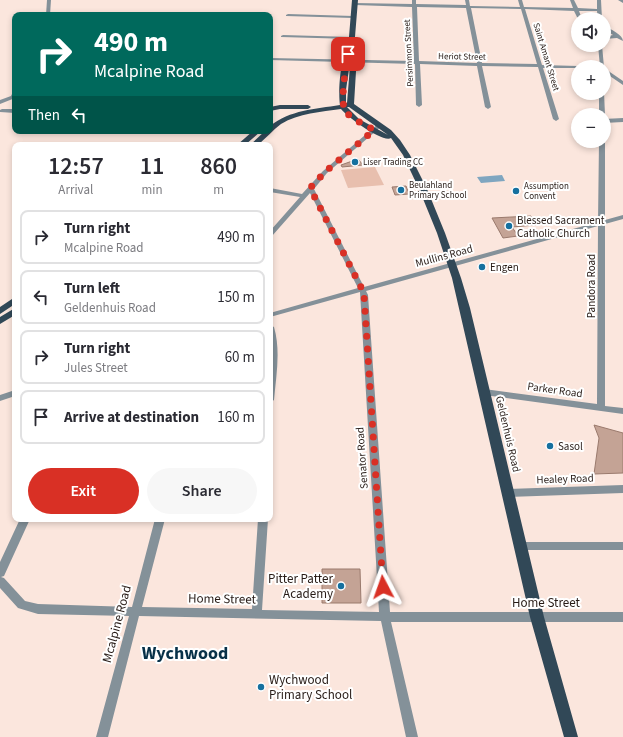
<!DOCTYPE html>
<meta charset="utf-8">
<style>
:root{--surface:#fff;--page:#f7f7f7;--text:#2b2b33;--muted:#7c7c81;--line:#e1e1e2;--accent:#d93025}
body{margin:0;font-family:"Source Sans 3",sans-serif;background:var(--page);color:var(--text);height:100vh;display:flex;flex-direction:column;font-size:15px;white-space:nowrap}
*{box-sizing:border-box;margin:0}
p{font-size:13px;color:var(--muted)}
.icon{flex:none;width:22px;height:22px;fill:none;stroke:currentColor;stroke-width:2;stroke-linecap:round;stroke-linejoin:round}
.map{position:relative;flex:1;overflow:hidden}
.details{position:absolute;left:12px;top:142px;width:261px;height:380px;display:flex;flex-direction:column;background:var(--surface);border-radius:8px;box-shadow:0 2px 6px #0003}
.details>*{flex:none}
.top-card{position:absolute;left:12px;top:12px;width:261px;height:122px;border-radius:8px;box-shadow:0 2px 6px #0003;background:#00695c;color:#fff;overflow:hidden}
.tools{position:absolute;left:571px;top:12px;display:grid;gap:8px}
.tools a{display:grid;place-items:center;width:40px;height:40px;border-radius:50%;background:var(--surface);box-shadow:0 2px 6px #0003;font-size:20px}
.pin{position:absolute;display:grid;place-items:center;width:34px;height:34px;color:#fff;margin:-17px;border-radius:8px;box-shadow:0 2px 6px #0006}
.me{position:absolute;width:44px;margin:-22px;rotate:356deg;stroke-linejoin:round;filter:drop-shadow(0 0 3px #0008)}
.turn{display:flex;align-items:center;gap:14px;height:84px;padding:0 16px;font-size:18px}
.turn .icon{width:52px;height:52px;stroke-width:2.5}
.turn b{display:block;font-size:28px;line-height:34px}
.then{display:flex;align-items:center;height:38px;padding:0 16px;background:#0003;gap:8px;font-size:15px}
.eta{display:flex;justify-content:space-evenly;align-items:center;height:68px;text-align:center}
.eta b{font-size:24px;font-weight:600;line-height:28px}
.action{display:flex;gap:8px;margin-top:auto;padding:8px 16px}
.action a{flex:1;height:46px;border-radius:24px;background:var(--accent);color:#fff;font-size:16px;font-weight:600;line-height:46px;text-align:center}
.action a+a{background:var(--page);color:var(--text)}
ul{padding:0;list-style:none}
li{display:flex;align-items:center;gap:12px;height:54px;margin:0 8px 6px;padding:0 8px;border:2px solid var(--line);border-radius:8px}
li div{flex:1}
li b{display:block;font-size:15px}
li em{font-style:normal}
.map>svg:first-child{display:block}
.green{fill:#e8bfae}
.water{fill:#7fa6c0}
.building{fill:#c4a395;stroke:#9a7a6d}
.lines{fill:none;stroke-linecap:round;stroke-linejoin:round}
.minor{fill:#849199;fill-rule:evenodd}
.major{fill:#314857;fill-rule:evenodd}
.route{stroke:#d93025;stroke-width:7;stroke-dasharray:0 12.6}
.poi-dot{fill:#15709f;stroke:#fff;stroke-width:1.5}
.labels{text-anchor:middle;dominant-baseline:central;stroke-width:4;stroke-linejoin:round;paint-order:stroke}
.far-street-label{font-size:9px;fill:#271b16;stroke:#fff}
.far-poi-label{font-size:9px;fill:#271b16;stroke:#fff;text-anchor:start}
.poi-label{font-size:11px;fill:#271b16;stroke:#fff;text-anchor:start}
.street-label{font-size:11px;fill:#271b16;stroke:#fff}
.near-poi-label{font-size:13px;fill:#271b16;stroke:#fff;text-anchor:end}
.near-street-label{font-size:13px;fill:#271b16;stroke:#fff}
.near-district-label{font-size:18px;font-weight:bold;fill:#083148;stroke:#fff}
</style>
<div class="map">
<svg width="623" height="737" viewBox="0 0 623 737">
<rect width="100%" height="100%" fill="#fbe6dd"/>
<path class="green" d="M375 167 384 185 348 188 341 170Z"/>
<path class="water" d="M502 175 505 181 481 183 477 177Z"/>
<path class="building" d="M358 159 363 165 342 167 341 165Z
M406 186 409 194 395 195 392 187Z
M531 216 536 225 512 227 518 236 503 238 492 218Z
M594 425 623 433V473L594 474 599 438Z
M322 569H360L361 603H322Z"/>
<g class="lines">
<path class="minor" d="M47 0H51L50 15H46Z
M412 0H416V4L466 5 465 0H469L470 6 520 7 518 0H522L524 7 573 8 570 0H574L578 8 597 9V0H601L602 19H598L597 11H579L582 19H578L574 11 525 9 542 65 578 66 580 67H578V68H543L559 119 556 121 553 119 538 67 482 66 491 107 488 109 485 107 477 66 420 64 422 105 419 107 416 105 415 64 270 60V58L414 61 412 7 355 5 353 4 355 3 412 4ZM417 7 466 8 477 63 419 61ZM471 8 521 9 537 64 482 63Z
M618 0H623V3Z
M288 14 353 16 355 17 353 18 286 16V15Z
M604 26C611 29 623 35 623 41L617 38 604 39V37L613 35 604 29Z
M283 35 352 37 354 38 352 39 281 37V36Z
M598 45H602L604 67V68L600 67Z
M604 68 623 81V85L604 72Z
M15 91V98L0 104V100L11 96 13 92Z
M604 92 605 115 604 116V115H599V93Z
M2 109H15V113L0 112V110Z
M623 118V122L604 123V119Z
M378 124 383 125 327 173 314 189 364 287 598 222 599 141H604V140L605 141V220L623 215V219L605 224V406L623 408V414L484 395 480 392 484 389 597 404 598 226 366 291 368 295 390 612H623V622H391L418 737H406L381 621 139 616 108 737H96L129 616 38 614 18 608 0 588V562L20 519H30L4 576 1 577 4 578 25 601 38 604 132 607 155 519H165L142 607 252 609 258 519H268L262 610 379 612 360 292 270 317V313L358 288 310 193 272 236 270 237V231L300 197 270 192V188L302 194 323 171Z
M270 325 274 327C281 351 276 376 274 400L270 403Z
M15 390V396L0 401V395Z
M623 485V493L508 497 505 496 503 493 505 490 508 489Z
M520 542H623V550H520L517 549 515 546 517 543Z"/>
<path class="major" d="M352 0H358L354 49 357 55 354 104 391 130 400 140 410 155 427 189 445 233 461 278 470 308 544 617 578 737H564L530 617 452 278 437 233 419 189 403 155 391 138C383 143 347 117 341 109 321 112 299 113 281 124 273 130 266 138 258 145H250L265 131H270V126C290 110 315 109 340 105 338 92 340 59 348 49ZM351 54 347 103H346V90ZM347 107H349L388 135 359 119Z
M280 105H308L311 107 308 109H280L270 111V107Z
M253 131H261L245 145H237Z
M15 297V304L0 314V307Z
M15 308V315L0 324V317Z"/>
</g>
<g class="lines">
<path class="route" d="M348 54C346 65 340 101 345 111 351 119 366 125 374 130L325 172 310 188 362 289 364 295 383 587"/>
</g>
<g class="poi-dot">
<circle cx="355" cy="162" r="4"/>
<circle cx="401" cy="190" r="4"/>
<circle cx="516" cy="191" r="4"/>
<circle cx="509" cy="226" r="4"/>
<circle cx="482" cy="267" r="4"/>
<circle cx="550" cy="446" r="4"/>
<circle cx="341" cy="586" r="4"/>
<circle cx="261" cy="687" r="4"/>
</g>
<g class="labels">
<g class="far-street-label">
<text transform="translate(409 53) rotate(-93)">Persimmon Street</text>
<text transform="translate(462 57) rotate(1)">Heriot Street</text>
<text transform="translate(546 57) rotate(73)">Saint Amant Street</text>
</g>
<g class="far-poi-label">
<text x="363" y="162">Liser Trading CC</text>
<text x="409" y="185">Beulahland<tspan x="409" dy="10">Primary School</tspan></text>
<text x="524" y="186">Assumption<tspan x="524" dy="10">Convent</tspan></text>
</g>
<g class="poi-label">
<text x="517" y="220">Blessed Sacrament<tspan x="517" dy="13">Catholic Church</tspan></text>
<text x="490" y="267">Engen</text>
<text x="558" y="446">Sasol</text>
</g>
<g class="street-label">
<text transform="translate(444 256) rotate(-15)">Mullins Road</text>
<text transform="translate(591 286) rotate(-90)">Pandora Road</text>
<text transform="translate(555 390) rotate(8)">Parker Road</text>
<text transform="translate(508 434) rotate(77)">Geldenhuis Road</text>
<text transform="translate(362 458) rotate(-94)">Senator Road</text>
<text transform="translate(565 479) rotate(-2)">Healey Road</text>
</g>
<g class="near-poi-label">
<text x="333" y="579">Pitter Patter<tspan x="333" dy="15">Academy</tspan></text>
<text x="269" y="680" text-anchor="start">Wychwood<tspan x="269" dy="15">Primary School</tspan></text>
</g>
<g class="near-street-label">
<text transform="translate(222 599) rotate(1)">Home Street</text>
<text x="546" y="603">Home Street</text>
<text transform="translate(117 624) rotate(-75)">Mcalpine Road</text>
</g>
<g class="near-district-label">
<text x="185" y="653">Wychwood</text>
</g>
</g>
</svg>
<div class="tools">
<a><svg class="icon" aria-label="sound" viewBox="0 0 24 24"><path d="M4 9h4l5-4v14l-5-4H4zM17 9q2 3 0 6"/></svg></a>
<a>+</a>
<a>−</a>
</div>
<div class="pin" style="left:348px;top:54px;background:#d93025"><svg class="icon" aria-label="arrive" viewBox="0 0 24 24"><path d="M6 21V4h12l-3 4 3 4H6"/></svg></div>
<svg class="me" style="left:383px;top:587px" viewBox="-20 -20 40 40"><path d="M0-17L14 15 0 8-14 15z" fill="#d93025" stroke="#fff" stroke-width="4"/></svg>
<div class="top-card">
<div class="turn"><svg class="icon" aria-label="right" viewBox="0 0 24 24"><path d="M7 20v-9h11M14 6l5 5-5 5"/></svg><div><b>490 m</b>Mcalpine Road</div></div>
<div class="then">Then<svg class="icon" aria-label="left" viewBox="0 0 24 24"><path d="M17 20v-9H6M10 6l-5 5 5 5"/></svg></div>
</div>
<section class="details">
<div class="eta">
<div><b>12:57</b><p>Arrival</p></div>
<div><b>11</b><p>min</p></div>
<div><b>860</b><p>m</p></div>
</div>
<ul>
<li><svg class="icon" aria-label="right" viewBox="0 0 24 24"><path d="M7 20v-9h11M14 6l5 5-5 5"/></svg><div><b>Turn right</b><p>Mcalpine Road</p></div><em>490 m</em></li>
<li><svg class="icon" aria-label="left" viewBox="0 0 24 24"><path d="M17 20v-9H6M10 6l-5 5 5 5"/></svg><div><b>Turn left</b><p>Geldenhuis Road</p></div><em>150 m</em></li>
<li><svg class="icon" aria-label="right" viewBox="0 0 24 24"><path d="M7 20v-9h11M14 6l5 5-5 5"/></svg><div><b>Turn right</b><p>Jules Street</p></div><em>60 m</em></li>
<li><svg class="icon" aria-label="arrive" viewBox="0 0 24 24"><path d="M6 21V4h12l-3 4 3 4H6"/></svg><div><b>Arrive at destination</b></div><em>160 m</em></li>
</ul>
<div class="action"><a>Exit</a><a>Share</a></div>
</section>
</div>
